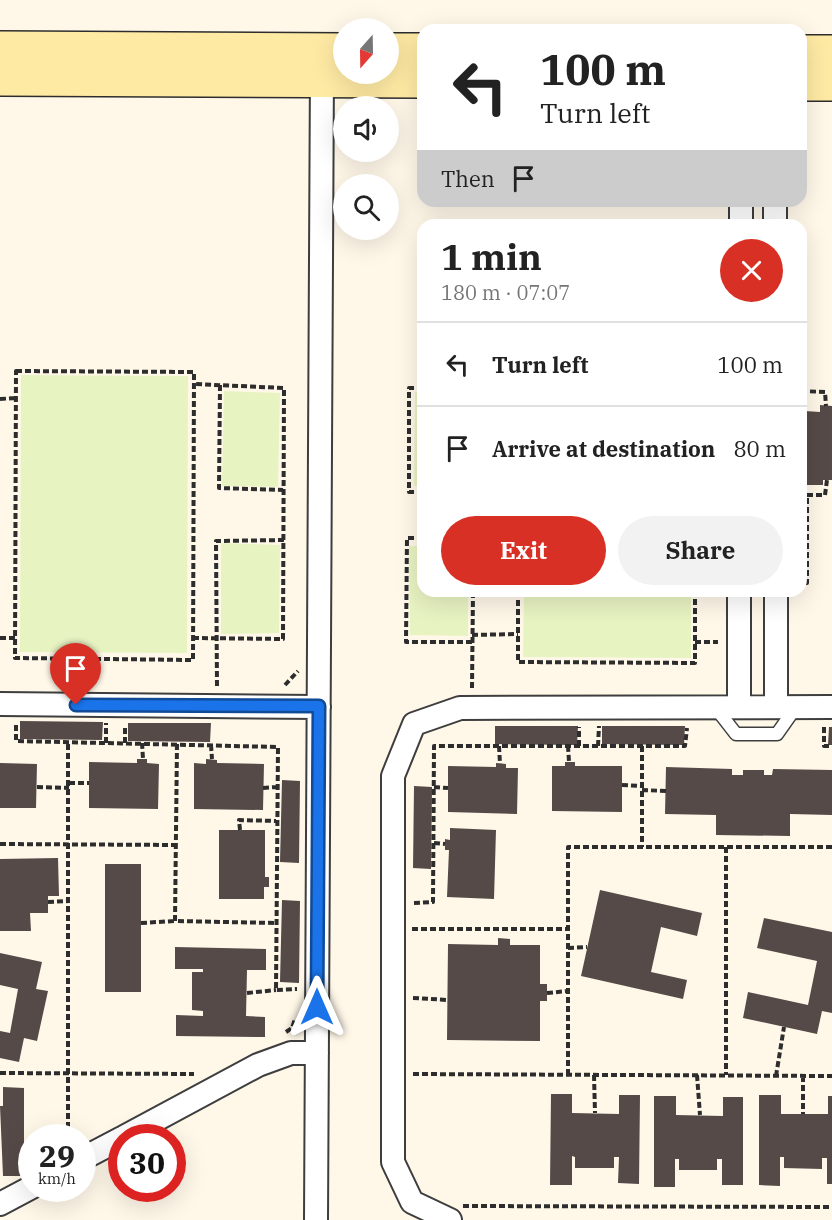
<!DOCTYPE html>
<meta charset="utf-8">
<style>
:root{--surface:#fff;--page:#f2f2f2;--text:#222;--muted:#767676;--line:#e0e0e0;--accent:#d93025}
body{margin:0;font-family:"IBM Plex Serif",serif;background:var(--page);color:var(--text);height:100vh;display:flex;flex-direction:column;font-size:22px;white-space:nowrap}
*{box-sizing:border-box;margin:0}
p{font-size:20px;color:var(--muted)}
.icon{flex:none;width:33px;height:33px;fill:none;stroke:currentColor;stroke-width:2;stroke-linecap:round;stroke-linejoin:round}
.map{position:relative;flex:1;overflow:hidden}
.panel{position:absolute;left:417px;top:219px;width:390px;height:378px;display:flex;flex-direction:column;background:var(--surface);border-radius:18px;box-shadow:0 6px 24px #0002}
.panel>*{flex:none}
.hud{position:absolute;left:417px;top:24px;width:390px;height:183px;border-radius:18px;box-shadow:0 6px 24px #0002;background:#fff;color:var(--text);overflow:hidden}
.needle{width:39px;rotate:200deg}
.fabs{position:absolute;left:333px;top:18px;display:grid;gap:12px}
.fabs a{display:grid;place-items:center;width:66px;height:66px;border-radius:50%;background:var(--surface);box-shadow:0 6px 24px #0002;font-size:30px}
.speed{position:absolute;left:18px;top:1124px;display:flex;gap:12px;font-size:30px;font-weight:700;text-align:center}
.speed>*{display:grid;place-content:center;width:78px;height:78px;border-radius:50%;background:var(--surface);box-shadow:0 6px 24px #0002;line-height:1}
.speed small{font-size:15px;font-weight:400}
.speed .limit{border:9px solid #d22;background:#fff;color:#111}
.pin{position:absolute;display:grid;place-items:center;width:51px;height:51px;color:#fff;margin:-62px -26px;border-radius:50% 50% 50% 0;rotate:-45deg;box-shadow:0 0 6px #0007}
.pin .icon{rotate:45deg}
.me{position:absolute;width:66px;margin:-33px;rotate:0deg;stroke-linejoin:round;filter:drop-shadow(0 0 4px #0008)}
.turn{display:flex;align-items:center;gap:21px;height:126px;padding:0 24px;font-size:27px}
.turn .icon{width:78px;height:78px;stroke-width:2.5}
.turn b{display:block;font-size:42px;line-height:51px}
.then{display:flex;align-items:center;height:57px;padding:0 24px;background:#0003;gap:12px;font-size:22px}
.round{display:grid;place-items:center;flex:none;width:63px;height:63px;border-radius:32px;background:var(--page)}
.overview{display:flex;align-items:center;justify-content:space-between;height:102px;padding:0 24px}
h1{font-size:36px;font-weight:700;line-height:45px}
.button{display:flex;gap:12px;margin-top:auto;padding:12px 24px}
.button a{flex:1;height:69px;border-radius:36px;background:var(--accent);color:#fff;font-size:24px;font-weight:700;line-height:69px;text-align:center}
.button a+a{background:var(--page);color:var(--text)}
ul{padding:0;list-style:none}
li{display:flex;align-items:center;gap:18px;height:84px;padding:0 24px;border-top:2px solid var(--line)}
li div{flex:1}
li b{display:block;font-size:22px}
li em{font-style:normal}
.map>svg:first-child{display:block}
.pitch{fill:#e8f3c2}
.building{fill:#554a47}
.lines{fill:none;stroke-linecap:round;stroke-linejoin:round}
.lane-casing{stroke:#3e3e3e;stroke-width:15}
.street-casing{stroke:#3e3e3e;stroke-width:26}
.secondary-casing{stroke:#2d2d2d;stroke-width:36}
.path{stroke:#2d2d2d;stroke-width:4;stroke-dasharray:6 3;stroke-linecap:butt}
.lane{stroke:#fff;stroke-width:12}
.street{stroke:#fff;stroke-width:22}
.secondary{stroke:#ffeaa4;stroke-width:33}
.route-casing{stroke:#114b97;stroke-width:15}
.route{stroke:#1a73e8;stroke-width:10}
</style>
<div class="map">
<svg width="832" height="1220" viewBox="0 0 832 1220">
<rect width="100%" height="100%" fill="#fff8e9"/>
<path class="pitch" d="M21 375 188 376 187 653 20 652Z
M224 391 280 393 278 487 222 486Z
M415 392H423V486H414Z
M221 543 280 545 279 633 221 634Z
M409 546H423V591H468V636L410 635Z
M524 591H691V658L523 657Z"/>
<path class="building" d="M820 405 832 406V480H823V485H802L805 411 820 412Z
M801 499H805V581H801Z
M20 721 103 722 102 740 20 739Z
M128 723H211L210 742 128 741Z
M495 726H578L577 745 495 744Z
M602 726H685L684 745 602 744Z
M829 727H832V745H828Z
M137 759H147V763L159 764 158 809 89 808V762L137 763Z
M206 759 217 760V763L264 764 263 810 194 809V763L206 764Z
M565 762H575V766H622V812L552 811V766H565Z
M0 763 37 764 36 808H0Z
M496 763 506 764V768H518L517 814 448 812V766L496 767Z
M666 767 732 769V775H743V770H764V775H772L773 769 832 770V815L790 814V836L716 835V815L665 814Z
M282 780 300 781 299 863 280 862Z
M414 786 432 787 431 869 413 868Z
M450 828 496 830 494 899 447 897 449 850H445V839L450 840Z
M219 830H265V877H269V887H264V899H219Z
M58 858 59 896H48V913H30L31 931H0V859Z
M105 864H141V992H105Z
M600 890 702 913 697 936 661 927 651 972 687 980 683 999 581 976Z
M282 900 300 901 299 983 280 982Z
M764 918 832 932V1013L822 1011 817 1034 743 1018 748 992 808 1005 817 961 757 948Z
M498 938 510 939V945H540V984H547V1001H540V1041L447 1040 448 944 498 945Z
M175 947 266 949V970H247L246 1016 265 1017V1037L176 1036V1015L203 1016V1011L192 1010V972H203V969H175Z
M0 953 42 962 36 989 48 991 37 1041 24 1038 19 1062 0 1058V1031L10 1033 18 989 0 985Z
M3 1087 24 1088V1176H3L0 1106H3Z
M551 1094H572V1113L619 1114V1095H640L639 1184 618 1183 619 1157H614V1168H575V1157L572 1156V1185H550Z
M759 1095H781V1114H828V1096H832V1184H827V1158H822V1169L784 1168V1157H780V1186L759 1185Z
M654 1096H676V1115L723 1116V1097H743V1185H722V1159H717V1170H679V1159H675V1187H654Z"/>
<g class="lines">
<defs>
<path id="lane" d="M715 707 736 734H777L796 707"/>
<path id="street" d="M775 201V225
M741 225V201
M776 591V707
M0 704 319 707
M739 707V591
M124 1137 258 1065 291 1053H317
M82 1159 122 1138
M0 1204 32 1187
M316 1220 322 67
M450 1220 412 1202 393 1162V776L414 724 460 708 832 707"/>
<path id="secondary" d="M0 48 344 50
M388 50H423
M801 52H832
M0 79 423 81
M801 84H832"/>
</defs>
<use href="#lane" class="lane-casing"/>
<use href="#street" class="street-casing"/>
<use href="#secondary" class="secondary-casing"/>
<path class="path" d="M16 371 194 372 193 660 15 658Z
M220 385 219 488 283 490
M423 388H409V492H423
M801 391 825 392 826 406
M0 399 16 398
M801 495H807V583H801
M807 495H825L827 480
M423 538H407L406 642H472
M518 591V662L695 663V591
M472 635 518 634
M0 638H15
M193 638 283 639 284 388 194 384
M695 642H718
M285 685 298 671
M217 686 216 541 284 540
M472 688 473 591
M16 725V741L278 747 276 990 297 989
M824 727V746H832
M106 743V723
M125 743V726
M142 743 143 759
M177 744 175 921 275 923
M211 745 212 759
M499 746 500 764
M568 746 569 762
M579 746V727
M598 746 599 726
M642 746V847
M69 783H89
M622 785 642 786
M37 787 69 788
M434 787 448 788
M263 788 277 787
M642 790 666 791
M240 830 239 820 276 821
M434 843 445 844
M0 844 176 845
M726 847V1075
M48 902 69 901
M414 903 433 902 434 746H685L687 728
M141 923 175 921
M412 929H568
M568 948 587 947
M247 993 276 990
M547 993 568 991
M413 998 448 1000
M286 1032 292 1028 295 1019
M0 1073 194 1074
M413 1074 832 1076
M568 1075V847H832
M594 1075 595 1113
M697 1075 700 1115
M776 1076 784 1027
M803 1076V1114
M68 1137V742
M463 1206 832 1207"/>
<use href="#lane" class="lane"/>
<use href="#street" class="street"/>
<use href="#secondary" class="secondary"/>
</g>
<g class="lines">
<defs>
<path id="route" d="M76 705 319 706 317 1007"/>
</defs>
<use href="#route" class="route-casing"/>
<use href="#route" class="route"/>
</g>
</svg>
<div class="fabs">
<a><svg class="needle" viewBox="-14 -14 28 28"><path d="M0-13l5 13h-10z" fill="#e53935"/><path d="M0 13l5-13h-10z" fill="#767676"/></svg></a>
<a><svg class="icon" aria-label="sound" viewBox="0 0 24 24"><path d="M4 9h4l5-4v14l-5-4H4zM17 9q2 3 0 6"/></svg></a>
<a><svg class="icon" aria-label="search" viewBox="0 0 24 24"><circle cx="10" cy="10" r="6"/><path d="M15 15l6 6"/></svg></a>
</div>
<div class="speed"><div>29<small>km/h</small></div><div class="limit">30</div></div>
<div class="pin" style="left:76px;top:705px;background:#d93025"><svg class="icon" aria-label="arrive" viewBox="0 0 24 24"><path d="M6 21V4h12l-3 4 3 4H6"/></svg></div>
<svg class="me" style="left:317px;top:1007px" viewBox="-20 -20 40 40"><path d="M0-17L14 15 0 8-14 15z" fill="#1a73e8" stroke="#fff" stroke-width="4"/></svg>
<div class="hud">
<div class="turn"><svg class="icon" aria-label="left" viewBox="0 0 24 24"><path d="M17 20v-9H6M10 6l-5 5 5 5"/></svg><div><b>100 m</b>Turn left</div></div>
<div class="then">Then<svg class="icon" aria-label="arrive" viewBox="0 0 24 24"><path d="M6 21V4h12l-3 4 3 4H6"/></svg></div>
</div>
<section class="panel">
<div class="overview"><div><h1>1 min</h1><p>180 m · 07:07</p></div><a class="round" style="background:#d93025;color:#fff"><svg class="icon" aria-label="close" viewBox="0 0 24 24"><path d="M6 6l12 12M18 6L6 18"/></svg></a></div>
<ul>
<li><svg class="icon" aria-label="left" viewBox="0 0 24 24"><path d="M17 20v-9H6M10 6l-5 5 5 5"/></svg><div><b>Turn left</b></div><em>100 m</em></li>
<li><svg class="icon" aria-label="arrive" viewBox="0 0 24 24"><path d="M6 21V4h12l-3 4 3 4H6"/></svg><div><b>Arrive at destination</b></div><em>80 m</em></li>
</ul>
<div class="button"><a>Exit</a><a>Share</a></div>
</section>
</div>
